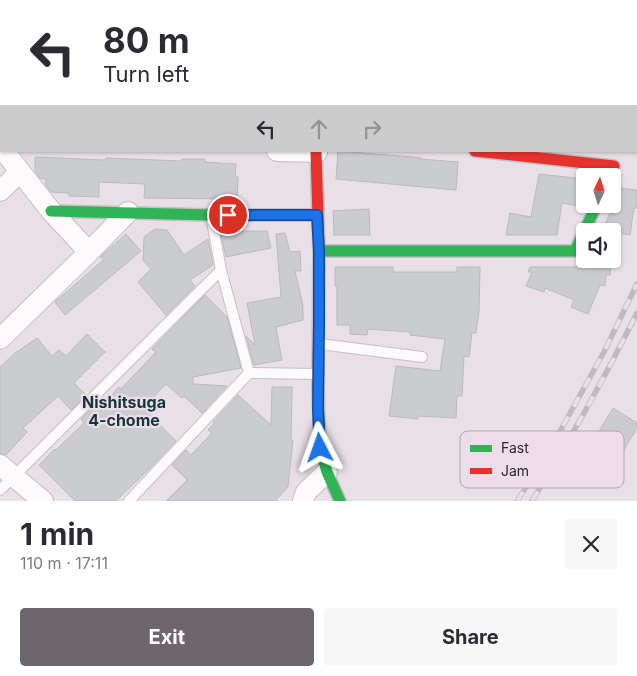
<!DOCTYPE html>
<meta charset="utf-8">
<style>
:root{--surface:#fff;--page:#f7f7f7;--text:#2b2b33;--muted:#7c7c81;--accent:#6d666c}
body{margin:0;font-family:Inter,sans-serif;background:var(--page);color:var(--text);height:100vh;display:flex;flex-direction:column;font-size:19px;white-space:nowrap}
*{box-sizing:border-box;margin:0}
p{font-size:16px;color:var(--muted)}
.icon{flex:none;width:28px;height:28px;fill:none;stroke:currentColor;stroke-width:2;stroke-linecap:round;stroke-linejoin:round}
.map{position:relative;height:501px;overflow:hidden}
.details{display:flex;flex-direction:column;background:var(--surface);flex:1}
.details>*{flex:none}
.hud{position:absolute;left:0px;top:0px;width:638px;height:152px;box-shadow:0 1px 4px #0004;background:#fff;color:var(--text);overflow:hidden}
.needle{width:32px;rotate:4deg}
.fabs{position:absolute;left:576px;top:168px;display:grid;gap:10px}
.fabs a{display:grid;place-items:center;width:45px;height:45px;border-radius:5px;background:var(--surface);box-shadow:0 1px 4px #0004;font-size:25px}
.pin{position:absolute;display:grid;place-items:center;width:42px;height:42px;color:#fff;margin:-21px;border:2px solid #fff;border-radius:50%;box-shadow:0 1px 5px #0007}
.me{position:absolute;width:55px;margin:-28px;rotate:356deg;stroke-linejoin:round;filter:drop-shadow(0 0 4px #0008)}
.turn{display:flex;align-items:center;gap:18px;height:105px;padding:0 20px;font-size:22px}
.turn .icon{width:65px;height:65px;stroke-width:2.5}
.turn b{display:block;font-size:35px;line-height:42px}
.lanes{display:flex;align-items:center;height:48px;padding:0 20px;background:#0003;justify-content:center;gap:25px;direction:ltr}
.lanes .off{opacity:.35}
.round{display:grid;place-items:center;flex:none;width:52px;height:52px;border-radius:5px;background:var(--page)}
.overview{display:flex;align-items:center;justify-content:space-between;height:85px;padding:0 20px}
h1{font-size:30px;font-weight:700;line-height:38px}
.primary-button{display:flex;gap:10px;margin-top:auto;padding:10px 20px}
.primary-button a{flex:1;height:58px;border-radius:5px;background:var(--accent);color:#fff;font-size:20px;font-weight:700;line-height:58px;text-align:center}
.primary-button a+a{background:var(--page);color:var(--text)}
.map>svg:first-child{display:block}
.building{fill:#cbcccf;stroke:#bababe}
.lines{fill:none;stroke-linecap:round;stroke-linejoin:round}
.lane-casing{stroke:#c6bec4;stroke-width:12}
.street-casing{stroke:#c6bec4;stroke-width:22}
.fast-casing{stroke:#c6bec4;stroke-width:14}
.jam-casing{stroke:#c6bec4;stroke-width:14}
.lane{stroke:#fcfafb;stroke-width:10}
.street{stroke:#fcfafb;stroke-width:20}
.fast{stroke:#30b455;stroke-width:11}
.jam{stroke:#e5322d;stroke-width:11}
.rail-casing{stroke:#bebbbd;stroke-width:5.5}
.rail{stroke:#eddce9;stroke-width:4;stroke-dasharray:11;stroke-linecap:butt}
.route-casing{stroke:#114b97;stroke-width:12}
.route{stroke:#1a73e8;stroke-width:9}
.labels{text-anchor:middle;dominant-baseline:central;stroke-width:4.5;stroke-linejoin:round;paint-order:stroke}
.neighbourhood-label{font-size:16px;font-weight:bold;fill:#133639;stroke:#eddce9}
.key{fill:#eddce9;stroke:#b2a5af;stroke-width:1}
.key-label{font-size:14px;fill:#2a2429}
</style>
<div class="map">
<svg width="637" height="501" viewBox="0 0 637 501">
<rect width="100%" height="100%" fill="#e9e0e7"/>
<path class="building" d="M338 151 413 157 421 158 420 159 458 162 456 190 336 179Z
M35 157 105 160 106 158 182 161V159H205V162L236 164 235 177H238L237 199 144 198 145 184 99 182V197L69 196V193L51 192 46 185V179L40 178 35 171Z
M539 174 585 179 581 201 579 206 562 203 557 235H506L510 213 531 217Z
M619 188 637 190V208H634L630 235 612 232V231H602L610 213 613 214 615 190Z
M369 209 370 235H334L333 211Z
M155 229 167 230 184 255 208 239 213 265 190 280 195 286 166 315 138 282 151 269 143 260 144 237Z
M240 231H267L271 248 226 257 221 235Z
M285 233 290 252 300 251 301 271H295L303 306V320L276 327 282 360 254 365 246 336 255 345 247 303 281 297 276 234Z
M126 234 141 251 65 315 55 302 103 260 100 257Z
M588 259H612L610 275H606L605 286 600 285 588 314 571 307 574 300 545 288 544 292 526 286 532 272H528L530 267H575L583 264Z
M335 267H393V272H457V267H480L479 310 476 333H472L469 357 464 356 462 396H457L456 418 418 416V419L389 416 396 366 440 371 445 339 410 335V332L368 329 367 335 350 334V325H337V286H335Z
M205 295 227 317 241 368 193 377V384L227 386 202 413 184 396 182 398 166 384 143 408 176 441 150 468 116 501H75L39 465 55 449 56 450 84 423 81 419 95 405 99 408 119 387 121 389 156 352 152 349Z
M87 334 105 352 74 383 86 395 71 410 58 396 23 428 27 432 6 455 0 453V367L15 353 37 338 52 356 59 350 66 356Z
M272 387H292L291 440H293L288 487 275 501H166L187 480 172 465 186 450 191 455 212 433 208 430 214 424 213 422 238 395 271 425Z
M613 408 637 423V428L605 481 579 465Z"/>
<g class="lines">
<defs>
<path id="lane" d="M211 216 221 270 249 373
M320 344 422 357
M0 490 221 270
M129 501 249 373 317 374"/>
<path id="street" d="M548 1 549 0
M636 54H637
M277 151 317 152
M0 191 20 172
M89 252 128 212
M0 339 89 252 51 211 4 151
M0 465 43 501
M303 501 306 492 327 472"/>
<path id="fast" d="M51 211 211 215H317
M319 251H575L597 204
M318 391 320 448 327 472 340 501"/>
<path id="jam" d="M311 0V1
M316 151 319 251 318 391
M475 151 614 166 609 176"/>
</defs>
<use href="#lane" class="lane-casing"/>
<use href="#street" class="street-casing"/>
<use href="#fast" class="fast-casing"/>
<use href="#jam" class="jam-casing"/>
<use href="#lane" class="lane"/>
<use href="#street" class="street"/>
<use href="#fast" class="fast"/>
<use href="#jam" class="jam"/>
<defs>
<path id="rail" d="M517 501 544 460 604 352 637 284
M532 501C570 440 605 377 637 313"/>
</defs>
<use href="#rail" class="rail-casing"/>
<use href="#rail" class="rail"/>
</g>
<g class="lines">
<defs>
<path id="route" d="M228 215H317L319 251V325L318 410 320 448"/>
</defs>
<use href="#route" class="route-casing"/>
<use href="#route" class="route"/>
</g>
<g class="labels">
<g class="neighbourhood-label">
<text x="124" y="402">Nishitsuga<tspan x="124" dy="18">4-chome</tspan></text>
</g>
</g>
<rect x="460" y="431" width="164" height="57" rx="8" class="key"/>
<rect x="470" y="445" width="22" height="7" fill="#30b455"/>
<rect x="470" y="468" width="22" height="6" fill="#e5322d"/>
<g class="key-label">
<text x="501" y="453">Fast</text>
<text x="501" y="476">Jam</text>
</g>
</svg>
<div class="fabs">
<a><svg class="needle" viewBox="-14 -14 28 28"><path d="M0-13l5 13h-10z" fill="#e53935"/><path d="M0 13l5-13h-10z" fill="#7c7c81"/></svg></a>
<a><svg class="icon" aria-label="sound" viewBox="0 0 24 24"><path d="M4 9h4l5-4v14l-5-4H4zM17 9q2 3 0 6"/></svg></a>
</div>
<div class="pin" style="left:228px;top:215px;background:#d93025"><svg class="icon" aria-label="arrive" viewBox="0 0 24 24"><path d="M6 21V4h12l-3 4 3 4H6"/></svg></div>
<svg class="me" style="left:320px;top:448px" viewBox="-20 -20 40 40"><path d="M0-17L14 15 0 8-14 15z" fill="#1a73e8" stroke="#fff" stroke-width="4"/></svg>
<div class="hud">
<div class="turn"><svg class="icon" aria-label="left" viewBox="0 0 24 24"><path d="M17 20v-9H6M10 6l-5 5 5 5"/></svg><div><b>80 m</b>Turn left</div></div>
<div class="lanes"><svg class="icon" aria-label="left" viewBox="0 0 24 24"><path d="M17 20v-9H6M10 6l-5 5 5 5"/></svg><svg class="icon off" aria-label="ahead" viewBox="0 0 24 24"><path d="M12 20V5M6 11l6-6 6 6"/></svg><svg class="icon off" aria-label="right" viewBox="0 0 24 24"><path d="M7 20v-9h11M14 6l5 5-5 5"/></svg></div>
</div>
</div>
<section class="details">
<div class="overview"><div><h1>1 min</h1><p>110 m · 17:11</p></div><a class="round"><svg class="icon" aria-label="close" viewBox="0 0 24 24"><path d="M6 6l12 12M18 6L6 18"/></svg></a></div>
<div class="primary-button"><a>Exit</a><a>Share</a></div>
</section>
